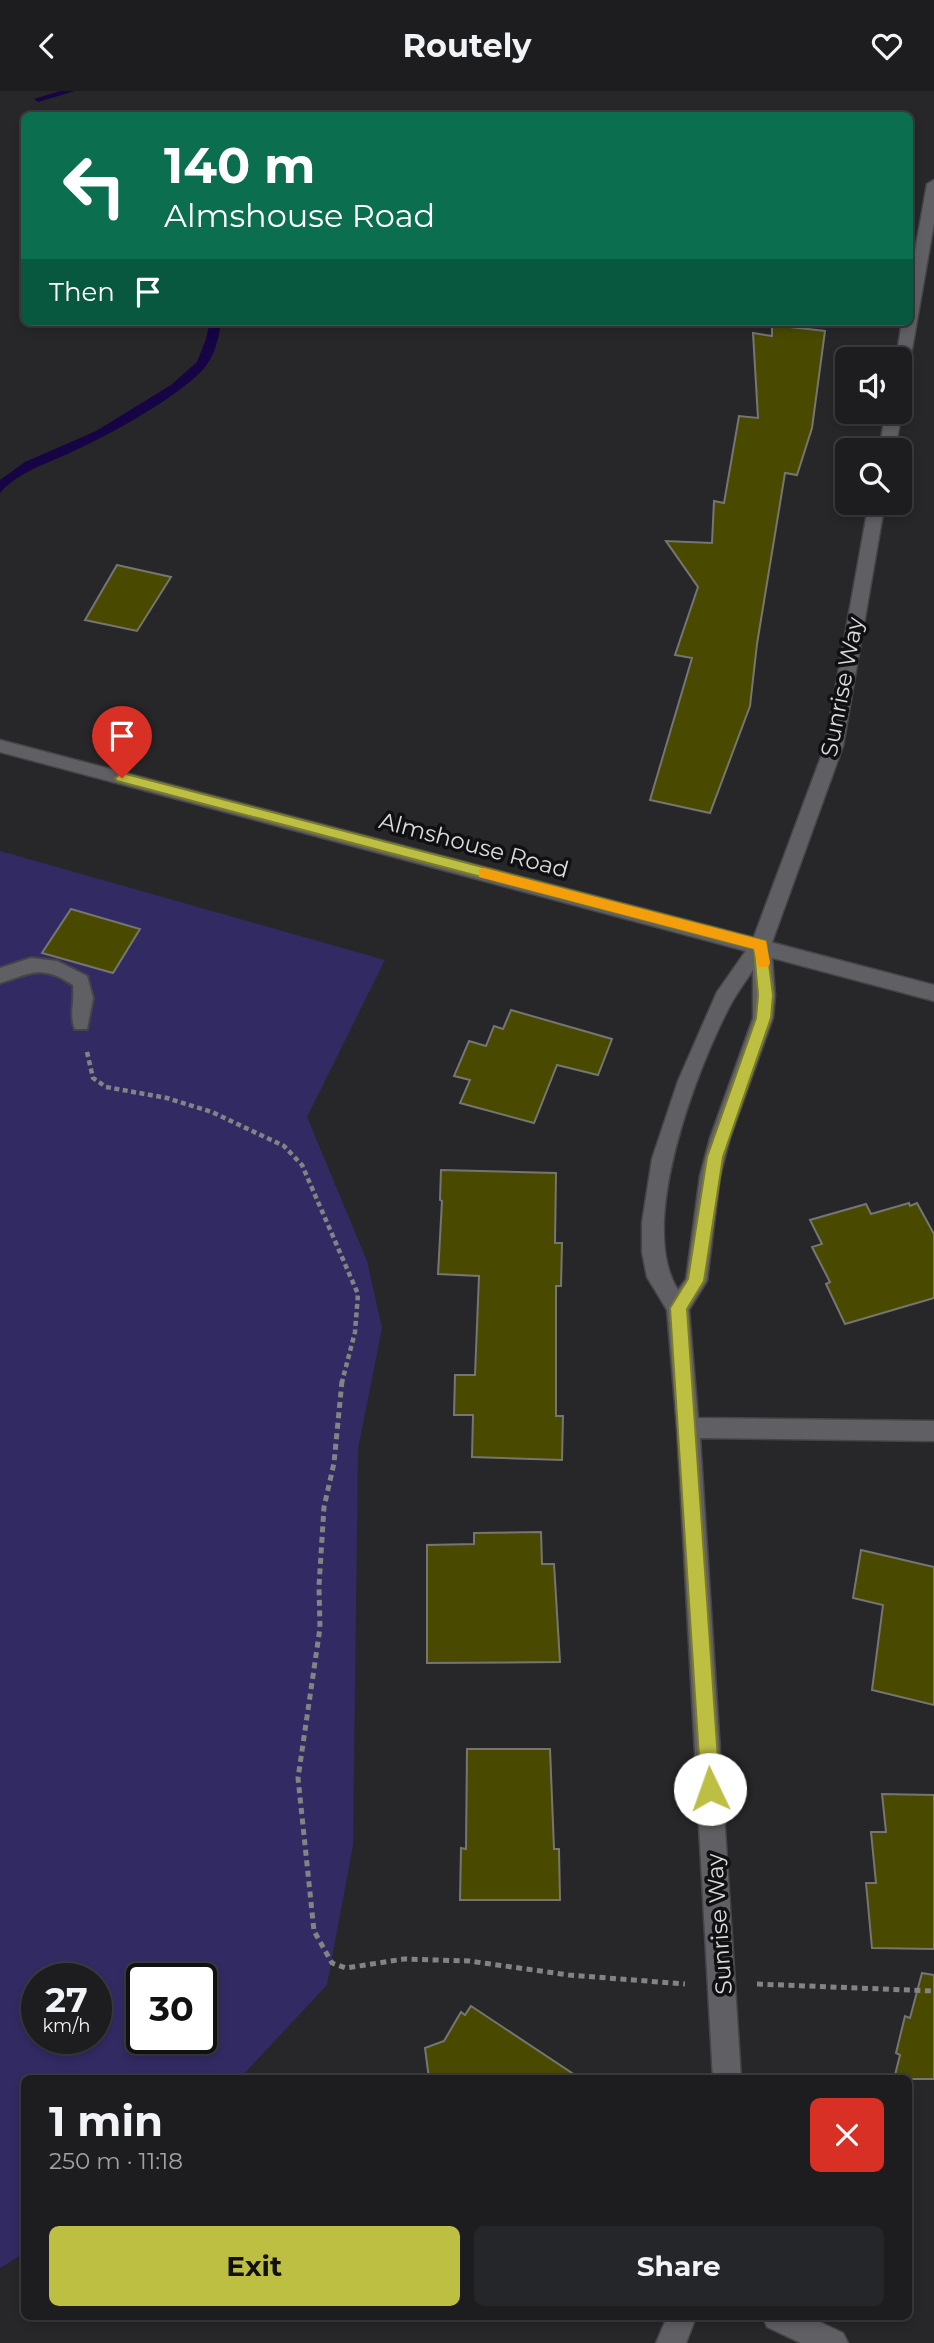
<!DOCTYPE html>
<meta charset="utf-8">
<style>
:root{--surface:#1d1d20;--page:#252629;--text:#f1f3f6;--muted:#a0a2a5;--line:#3b3b3e;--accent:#bdbf43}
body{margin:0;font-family:Montserrat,sans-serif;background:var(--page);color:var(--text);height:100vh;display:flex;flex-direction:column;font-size:26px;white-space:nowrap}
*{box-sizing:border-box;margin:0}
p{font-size:23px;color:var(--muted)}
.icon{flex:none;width:38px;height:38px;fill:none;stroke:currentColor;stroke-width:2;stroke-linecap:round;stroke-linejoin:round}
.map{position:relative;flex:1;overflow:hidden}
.details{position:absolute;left:21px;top:1984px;width:891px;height:245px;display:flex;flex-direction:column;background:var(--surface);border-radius:10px;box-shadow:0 4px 10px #0003,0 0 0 2px var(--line)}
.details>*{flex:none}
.guide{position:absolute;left:21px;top:21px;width:892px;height:214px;border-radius:10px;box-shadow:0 4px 10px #0003,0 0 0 2px var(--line);background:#0b6e4f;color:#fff;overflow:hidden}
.tools{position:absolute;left:835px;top:256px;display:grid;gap:14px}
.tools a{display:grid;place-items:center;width:77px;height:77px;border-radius:10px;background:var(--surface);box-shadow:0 4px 10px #0003,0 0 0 2px var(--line);font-size:35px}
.speed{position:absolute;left:21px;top:1872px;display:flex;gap:14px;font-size:35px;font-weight:700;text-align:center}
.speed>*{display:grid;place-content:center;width:91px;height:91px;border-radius:50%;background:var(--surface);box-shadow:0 4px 10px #0003,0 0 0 2px var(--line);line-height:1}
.speed small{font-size:18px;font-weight:400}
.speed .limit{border:4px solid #111;border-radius:10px;background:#fff;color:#111}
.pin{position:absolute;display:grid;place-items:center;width:60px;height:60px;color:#fff;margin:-72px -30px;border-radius:50% 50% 50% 0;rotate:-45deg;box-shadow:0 0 7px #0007}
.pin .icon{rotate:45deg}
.me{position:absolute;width:77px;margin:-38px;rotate:357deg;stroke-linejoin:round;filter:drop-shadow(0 0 5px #0008)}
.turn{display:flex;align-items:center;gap:24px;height:147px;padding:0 28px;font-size:32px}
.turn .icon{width:91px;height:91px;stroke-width:2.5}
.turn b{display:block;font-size:49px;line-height:60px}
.then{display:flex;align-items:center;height:66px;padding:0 28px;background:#0003;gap:14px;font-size:26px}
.round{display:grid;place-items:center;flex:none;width:74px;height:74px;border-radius:10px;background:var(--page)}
.overview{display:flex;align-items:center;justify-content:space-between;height:119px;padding:0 28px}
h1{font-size:42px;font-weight:700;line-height:52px}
.action{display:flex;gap:14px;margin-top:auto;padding:14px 28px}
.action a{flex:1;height:80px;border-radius:10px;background:var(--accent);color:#111;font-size:28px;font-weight:700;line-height:80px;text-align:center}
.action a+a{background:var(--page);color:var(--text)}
header{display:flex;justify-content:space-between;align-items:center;height:91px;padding:0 28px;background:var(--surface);font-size:32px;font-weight:700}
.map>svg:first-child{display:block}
.green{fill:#322a63;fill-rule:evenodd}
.water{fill:#170445}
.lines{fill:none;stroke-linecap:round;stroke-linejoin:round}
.stream{fill:#170445;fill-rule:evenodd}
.building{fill:#494a00;stroke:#757672;stroke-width:2}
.lane-casing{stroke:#454548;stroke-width:4}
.street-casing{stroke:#454548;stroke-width:3}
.secondary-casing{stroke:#454548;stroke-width:3}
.path-far1{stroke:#838385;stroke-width:4.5;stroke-dasharray:5 3.5;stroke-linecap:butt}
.path{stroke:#838385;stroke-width:5;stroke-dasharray:6 4.5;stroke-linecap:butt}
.lane{fill:#606064;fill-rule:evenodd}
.street{fill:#606064;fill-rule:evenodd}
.secondary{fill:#606064;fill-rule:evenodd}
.route{fill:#bdbf43;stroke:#7b7c2c;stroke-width:2}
.slow{fill:#f59e0b}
.labels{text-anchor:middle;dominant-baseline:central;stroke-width:7;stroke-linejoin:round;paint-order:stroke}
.street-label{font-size:23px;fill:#dbdbdd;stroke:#101012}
</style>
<header><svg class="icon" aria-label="back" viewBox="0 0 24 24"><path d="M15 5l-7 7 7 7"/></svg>Routely<svg class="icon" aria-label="heart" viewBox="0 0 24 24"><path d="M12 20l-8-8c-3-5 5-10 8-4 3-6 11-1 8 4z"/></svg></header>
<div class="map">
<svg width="934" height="2252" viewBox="0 0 934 2252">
<rect width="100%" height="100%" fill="#27272a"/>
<path class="green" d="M0 760 385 869 307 1026 367 1170 382 1237 358 1358 353 1754 327 1894 239 1988H24V2162L0 2177ZM37 1888H96V1948H37ZM142 1888H201V1948H142Z"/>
<path class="water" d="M210 231H221C219 245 216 260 208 272 190 300 106 346 74 360 49 372 19 380 0 402V389L25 371 96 340 171 294 197 271 206 248Z"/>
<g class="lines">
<path class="stream" d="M60 0H75L38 11 34 8Z"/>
</g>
<path class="building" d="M772 234 825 240 812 337 797 384 785 382 757 553 750 615 710 722 650 709 692 567 675 564 698 496 666 450 712 452 714 410 724 412 739 325 758 327 753 242 772 245Z
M117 474 171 486 137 540 85 529Z
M71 818 140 838 113 882 42 862Z
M511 919 612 948 598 984 557 974 534 1032 460 1012 470 989 454 985 469 950 486 955 494 935 503 938Z
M441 1079 556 1082 555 1152H562L561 1195H556V1325H563L562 1369 472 1366 473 1324H454L455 1284H475L479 1185 438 1183 442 1110 440 1109Z
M909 1112 910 1115 917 1112 934 1143V1207L845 1233 826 1193 830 1191 812 1156 822 1153 810 1129 866 1113 871 1123Z
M541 1441 542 1473H554L560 1571 427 1572V1454L474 1453V1442Z
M861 1459 934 1476V1614L872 1599 883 1514 853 1507Z
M467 1658H550L554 1758H559L560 1809H460L461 1757 466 1758Z
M882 1703 934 1704V1858L872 1857 866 1792H876L871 1741H886Z
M922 1882 934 1884V1988H894L900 1964 896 1962 905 1925 910 1927Z
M471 1915 581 1988H429L425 1957 444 1950 461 1921 465 1924Z"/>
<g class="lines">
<defs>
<path id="lane" d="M31 867 57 870 87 885 93 907 87 938H75C69 926 75 908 73 894 41 873 32 882 0 892V877Z"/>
<path id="street" d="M934 89V132L907 287 900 292V268H896L902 231H910V188L927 93Z
M900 317 902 320 895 359H879L886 320H900Z
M869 411H885L843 655 771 854 775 904 773 927 730 1047 720 1085 707 1190 689 1219 698 1327 934 1330V1350L700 1347 741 1988H713L677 1337 667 1219 647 1186 642 1161V1132L652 1068 678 990 717 901 752 851 825 655ZM753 879V927L710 1047 700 1085 686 1188 678 1199C636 1134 698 974 732 911 738 900 746 890 753 879Z
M667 2226H696L686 2252H656Z
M763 2226H809L843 2242 848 2252H801L767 2236Z"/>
<path id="secondary" d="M0 649 934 894V910L0 661Z"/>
</defs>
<use href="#lane" class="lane-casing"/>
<use href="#street" class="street-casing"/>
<use href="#secondary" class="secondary-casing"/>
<path class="path-far1" d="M87 961 93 987 106 996 167 1007 212 1021 284 1055 302 1074 358 1203 355 1241 342 1291"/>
<path class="path" d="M342 1290 334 1372 324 1416 319 1495 320 1537 298 1687 314 1840 332 1872 346 1877 404 1868 469 1870 569 1884 685 1893
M757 1893 934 1900"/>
<use href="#lane" class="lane"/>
<use href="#street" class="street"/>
<use href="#secondary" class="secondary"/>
</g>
<path class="route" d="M122 682 766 850 773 904 771 927 723 1066 704 1190 687 1218 720 1698 717 1705 710 1708 704 1705 701 1698 670 1217 688 1188 707 1066 756 927 758 904 754 858 117 690 115 687Z"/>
<path class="slow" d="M484 777 766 850 770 872 768 876H758L754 858 479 786V778Z"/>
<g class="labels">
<g class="street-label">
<text transform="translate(842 596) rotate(-79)">Sunrise Way</text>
<text transform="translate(474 754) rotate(15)">Almshouse Road</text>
<text transform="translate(719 1833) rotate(-94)">Sunrise Way</text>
</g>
</g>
</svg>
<div class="tools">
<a><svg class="icon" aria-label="sound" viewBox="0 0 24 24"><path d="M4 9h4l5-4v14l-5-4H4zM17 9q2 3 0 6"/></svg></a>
<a><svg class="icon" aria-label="search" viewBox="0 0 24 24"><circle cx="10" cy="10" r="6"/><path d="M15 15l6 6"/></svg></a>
</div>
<div class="speed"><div>27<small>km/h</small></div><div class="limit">30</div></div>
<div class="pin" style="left:122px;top:687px;background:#d93025"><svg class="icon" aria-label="arrive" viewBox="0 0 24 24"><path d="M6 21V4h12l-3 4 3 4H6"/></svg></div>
<svg class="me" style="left:710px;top:1698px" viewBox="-20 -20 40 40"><circle r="19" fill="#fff"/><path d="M0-13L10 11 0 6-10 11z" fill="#bdbf43"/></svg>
<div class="guide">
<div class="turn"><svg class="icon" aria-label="left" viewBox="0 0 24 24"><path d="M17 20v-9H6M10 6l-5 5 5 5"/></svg><div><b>140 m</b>Almshouse Road</div></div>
<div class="then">Then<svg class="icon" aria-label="arrive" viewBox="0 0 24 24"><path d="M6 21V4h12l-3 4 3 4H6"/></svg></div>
</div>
<section class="details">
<div class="overview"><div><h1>1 min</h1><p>250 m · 11:18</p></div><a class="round" style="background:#d93025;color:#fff"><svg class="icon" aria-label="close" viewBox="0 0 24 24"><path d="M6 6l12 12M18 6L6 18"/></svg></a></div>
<div class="action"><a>Exit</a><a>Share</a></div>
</section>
</div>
